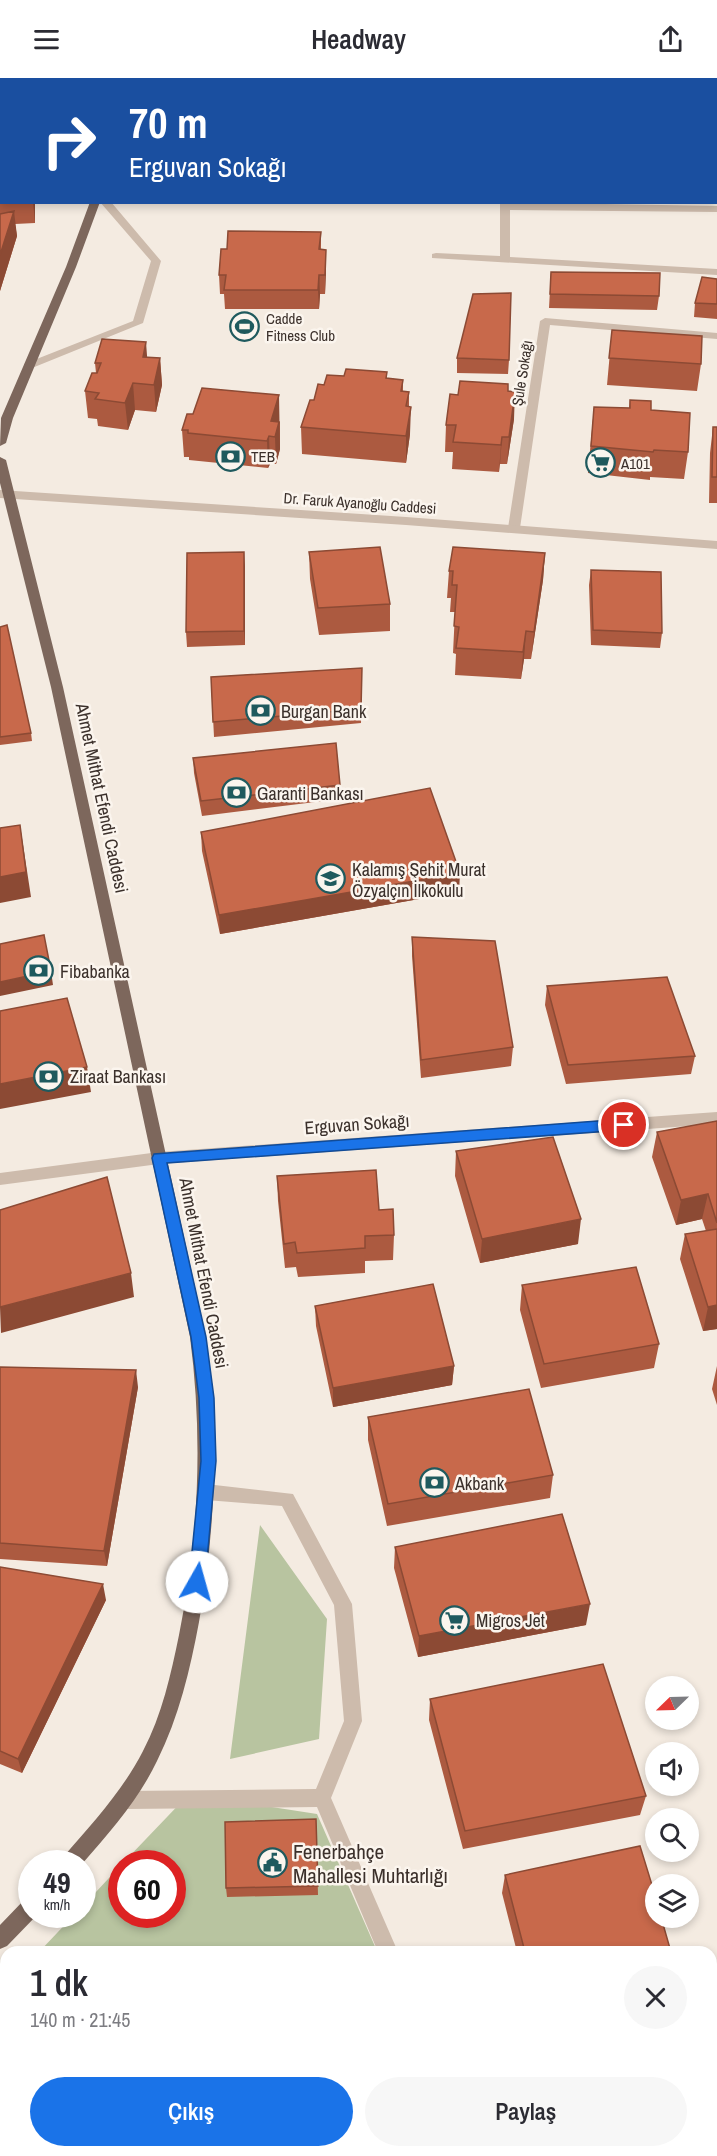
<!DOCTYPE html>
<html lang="tr">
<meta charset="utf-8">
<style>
:root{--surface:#fff;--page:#f7f7f7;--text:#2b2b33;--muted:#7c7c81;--accent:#1a73e8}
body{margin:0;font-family:"Archivo Narrow",sans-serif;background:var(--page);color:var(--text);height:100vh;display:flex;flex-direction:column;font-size:22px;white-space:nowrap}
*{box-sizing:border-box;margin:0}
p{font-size:20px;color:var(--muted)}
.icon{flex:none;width:33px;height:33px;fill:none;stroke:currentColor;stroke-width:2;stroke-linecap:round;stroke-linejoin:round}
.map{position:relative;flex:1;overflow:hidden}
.details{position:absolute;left:0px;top:1868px;width:717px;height:212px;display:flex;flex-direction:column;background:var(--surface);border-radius:18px 18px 0 0;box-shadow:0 3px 9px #0003}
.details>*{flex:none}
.hud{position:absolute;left:0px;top:0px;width:717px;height:126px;box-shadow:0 3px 9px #0003;background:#1a4fa0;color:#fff;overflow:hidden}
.needle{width:39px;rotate:247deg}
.controls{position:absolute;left:645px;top:1598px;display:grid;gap:12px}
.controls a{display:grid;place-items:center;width:54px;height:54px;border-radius:50%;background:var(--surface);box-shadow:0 3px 9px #0003;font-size:30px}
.speed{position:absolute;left:18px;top:1772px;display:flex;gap:12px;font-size:30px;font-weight:700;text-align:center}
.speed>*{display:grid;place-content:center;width:78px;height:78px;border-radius:50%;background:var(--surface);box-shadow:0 3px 9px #0003;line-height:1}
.speed small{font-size:15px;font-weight:400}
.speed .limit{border:9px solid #d22;background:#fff;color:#111}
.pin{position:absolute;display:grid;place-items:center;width:51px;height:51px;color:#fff;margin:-26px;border:3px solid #fff;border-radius:50%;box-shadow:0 2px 6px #0007}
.me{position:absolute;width:66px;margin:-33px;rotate:7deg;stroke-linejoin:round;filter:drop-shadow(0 0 4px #0008)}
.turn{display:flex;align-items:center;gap:21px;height:126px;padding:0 30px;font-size:27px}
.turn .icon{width:78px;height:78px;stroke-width:2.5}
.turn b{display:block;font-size:42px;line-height:51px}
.round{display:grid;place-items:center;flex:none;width:63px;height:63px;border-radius:32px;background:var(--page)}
.headline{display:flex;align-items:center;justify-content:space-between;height:102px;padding:0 30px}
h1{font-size:36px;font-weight:600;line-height:45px}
.action{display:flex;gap:12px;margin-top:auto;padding:12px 30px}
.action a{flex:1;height:69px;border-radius:36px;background:var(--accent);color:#fff;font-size:24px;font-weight:600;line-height:69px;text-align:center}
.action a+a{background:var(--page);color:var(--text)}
header{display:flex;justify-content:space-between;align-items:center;height:78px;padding:0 30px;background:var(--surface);font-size:27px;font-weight:600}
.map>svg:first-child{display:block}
.green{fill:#b8c4a0}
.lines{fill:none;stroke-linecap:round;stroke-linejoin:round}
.path{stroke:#b9a596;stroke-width:4.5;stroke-dasharray:4 4;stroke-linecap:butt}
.service{fill:#cdbbac;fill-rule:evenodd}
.minor{fill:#cdbbac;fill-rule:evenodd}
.tertiary{fill:#cdbbac;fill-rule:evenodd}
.primary{fill:#7d675c;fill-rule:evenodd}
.wall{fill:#ac5a40}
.shaded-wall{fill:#8c4a34}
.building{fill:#c8694b;stroke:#8c4a34;stroke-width:1.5}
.route{fill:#1a73e8;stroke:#114b97;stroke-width:1.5}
.labels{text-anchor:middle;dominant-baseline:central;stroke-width:5;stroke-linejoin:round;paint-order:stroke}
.far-poi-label{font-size:15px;fill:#3b302b;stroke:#fbf5ee;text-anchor:start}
.far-street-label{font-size:15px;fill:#3b302b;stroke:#fbf5ee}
.poi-label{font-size:18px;fill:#3b302b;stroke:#fbf5ee;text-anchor:start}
.street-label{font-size:18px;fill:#3b302b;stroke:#fbf5ee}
.near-poi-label{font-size:21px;fill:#3b302b;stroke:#fbf5ee;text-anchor:start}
</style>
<header><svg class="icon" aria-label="menu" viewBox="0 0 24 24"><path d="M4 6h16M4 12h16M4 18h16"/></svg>Headway<svg class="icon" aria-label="share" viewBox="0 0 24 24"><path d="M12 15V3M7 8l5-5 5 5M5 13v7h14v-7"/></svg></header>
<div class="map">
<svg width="717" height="2078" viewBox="0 0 717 2078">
<rect width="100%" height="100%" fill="#f4ebe1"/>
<path class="green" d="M260 1447 327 1541 319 1661 230 1681Z
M189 1716 317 1736 377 1873 39 1874 75 1836H82L83 1828 121 1787 122 1836H172V1785H123Z
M6 1907V2073H465L467 2078H0V1913Z"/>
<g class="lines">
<path class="path" d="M460 2073 462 2078"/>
<path class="service" d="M500 0H510V2H500Z
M100 124H111L161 183 143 245 32 290H24V286L133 243 151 183Z
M500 124 717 128V134L510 132V179L717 191V197L432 180V176L436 175 500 178Z"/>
<path class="minor" d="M545 240 717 255V261L550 247 520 450 514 454 508 450 540 243Z
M717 1034V1046L159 1086 0 1107V1095L159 1074Z
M206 1406 293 1416 352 1526 362 1643 331 1720 398 1874H378L317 1729 125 1731 118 1728 116 1722 118 1716 125 1713 316 1711 344 1643 334 1527 282 1428 206 1422 200 1419 198 1414 200 1409Z"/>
<path class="tertiary" d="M0 412 406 439 717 463V471L406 447 0 420Z"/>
<path class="primary" d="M129 0H139L129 2Z
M90 124H100L76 189 13 340 6 365 0 368 1 340 66 189Z
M0 379 6 382 63 609 206 1259C219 1355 216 1449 199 1544 190 1592 179 1639 157 1683 139 1721 110 1754 82 1786L62 1785 64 1778C93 1745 123 1712 143 1673 162 1637 171 1596 179 1557 199 1458 203 1359 190 1259L51 609 0 405Z
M32 1819V1836H38L7 1868 0 1871V1847L25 1821Z"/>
</g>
<path class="wall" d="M42 0H93V2H42Z
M283 0H387V2H283Z
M709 0H717V8L716 7V2H708Z
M2 84V124H35V145L15 146 17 158 0 213V85Z
M212 124H316V126H212Z
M321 154V171L326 191 325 216H320L319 231H225L224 216H220L219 197 227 171Z
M551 194 659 218 657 232 549 230Z
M717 201V241L694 239 695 225Z
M612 252 701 286 697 313 607 307Z
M147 279 160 280 162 307 156 334 135 332 128 352 98 348 97 341 88 340 85 313 96 295 95 285Z
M457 280 509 282 508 296 457 295Z
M387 294V300L403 302V313L409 314V328L410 356 406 385 302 376 301 349 314 322 324 307 344 298Z
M508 313 514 341 507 386H500L499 394 452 391 453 374H445L446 347 458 317Z
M630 322 651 332 688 374 684 401 650 399V402L588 395 594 329 629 330Z
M280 344V371L276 386H270L268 390 189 382V379H184L182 352Z
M713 349H717V425H709L710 375Z
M309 474 390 526V553L319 557 310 501Z
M545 475 543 502 531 581H524L521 601 455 597 456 576 453 575 455 534H450L451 520H447L449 493Z
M245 488V567L187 569 186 554Z
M591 492 662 555 660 570 591 567 589 507Z
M0 549 31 655 32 663 0 667Z
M362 590 361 645 214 659 211 599Z
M193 680 340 707V721L202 738 194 695Z
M201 754 459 814 220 856 202 773Z
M412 859 513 969 511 988 421 1000 412 878Z
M547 908 695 978 691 996 566 1006 545 927Z
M717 1043V1251L703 1253 680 1181 685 1156 706 1153 702 1141 676 1147 652 1079 657 1054Z
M456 1073 578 1166 480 1185 455 1098Z
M277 1098 379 1132 394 1157 393 1182 365 1183V1195L298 1199 296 1189 285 1190 278 1123Z
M522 1207 659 1266 654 1290 541 1310 520 1232Z
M315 1228 454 1288 452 1307 333 1329 316 1248Z
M717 1288V1327L712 1311Z
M0 1289 138 1309 107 1488 0 1481Z
M368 1339 553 1397 550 1420 387 1448 368 1362Z
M395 1469 586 1547 418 1579 394 1490Z
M0 1489 106 1522 22 1695 0 1686Z
M430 1621 646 1718 640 1737 463 1771 429 1642Z
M316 1741 318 1817 227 1819 226 1810Z
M505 1797 671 1874H517L502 1815Z"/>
<path class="shaded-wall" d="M33 124H35V145Z
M14 133 17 158 0 213V177Z
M326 172V191L325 216V197Z
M319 197 320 216 319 231 318 212Z
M146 264 148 291 143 279Z
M160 280 162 307 156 334 154 307Z
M133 305 135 332 128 352 125 325Z
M515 314 514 341 507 386 509 359Z
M279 317 280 371 276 386 275 359 271 343Z
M411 329 410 356 406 385V358Z
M269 358 270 386 268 390 267 363Z
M502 359 500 386 499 394 501 367Z
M244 474 245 488V567L244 553Z
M545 475 543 502 531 581 534 554Z
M526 553 524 581 521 601 523 574Z
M20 747 31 819 0 825V799Z
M460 795 459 814 220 856 219 837Z
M51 893 53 907 0 918V904Z
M87 989 91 1014 0 1031V1006Z
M708 1116 702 1141 676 1147 681 1122Z
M581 1141 578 1166 480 1185 482 1161Z
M131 1195 134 1219 1 1255 0 1229Z
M717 1227V1251L703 1253 708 1229Z
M454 1288 452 1307 333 1329V1310Z
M136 1292 138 1309 107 1488 104 1473Z
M103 1506 106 1522 22 1695 18 1681Z
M590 1526 586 1547 418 1579 419 1558Z"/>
<path class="building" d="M2 84V121H0V85Z
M14 133 0 177V136Z
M228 153 321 154 319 171 326 172 325 197H319L318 212H224L226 197H219L221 171H227Z
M551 194 660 195 659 218 550 216Z
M702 199 717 201V226L695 225Z
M511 215 509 282 457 280 473 216Z
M612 252 702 258 701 286 609 280Z
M102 261 146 264 143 279 160 280 154 307 133 305 125 325 95 321 99 315 85 313 92 295H97L101 285H95Z
M346 291 387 294 386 300 403 302 401 313 409 314 406 328 411 329 406 358 301 349 310 322H314L318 306 324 307 327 297 344 298Z
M460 303 508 306V313L515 314 509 359H502L501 367 453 364 456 347H446L450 316 458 317Z
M202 310 279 317 271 343 279 344 275 359 269 358 267 363 188 355V352H182L187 336H193Z
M630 322 651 323V332L690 335 688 374 654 372 653 374 591 368 594 329 630 330Z
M713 349H717V399H712Z
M380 469 390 526 318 530 309 474Z
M453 469 545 475 534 554 526 553 523 574 456 570 459 549 454 548 457 507H452L453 493H449Z
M244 474V553L186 554 187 475Z
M591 492 661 494 662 555 593 552Z
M7 547 31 655 0 659V549Z
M362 590 361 631 213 644 211 599Z
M336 665 340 707 201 723 193 680Z
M430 710 460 795 219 837 201 754Z
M20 747 26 794 0 799V750Z
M44 857 51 893 0 904V866Z
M412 859 495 863 513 969 421 982Z
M667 899 695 978 568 987 547 908Z
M67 920 87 989 0 1006V933Z
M717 1043V1145L708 1116 681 1122 657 1054Z
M553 1059 581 1141 482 1161 456 1073Z
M376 1092 379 1132 393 1131 394 1157 365 1158V1170L297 1175 295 1164 284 1166 277 1098Z
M107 1099 131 1195 0 1229V1132Z
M717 1151V1227L708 1229 685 1156Z
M636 1189 659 1266 544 1286 522 1207Z
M433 1206 454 1288 333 1310 315 1228Z
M0 1289 136 1292 104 1473 0 1465Z
M529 1311 553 1397 388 1426 368 1339Z
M562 1436 590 1526 419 1558 395 1469Z
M0 1489 103 1506 18 1681 0 1673Z
M603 1586 646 1718 465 1753 430 1621Z
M316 1741 318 1808 226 1810 225 1744Z
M640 1768 656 1820V1839H661L671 1874H525L505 1797Z"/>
<path class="route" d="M624 1041 631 1047 624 1052 167 1085 206 1259 214 1320 216 1383 205 1504 203 1509 197 1511 191 1509 189 1504 201 1383 199 1320 191 1259 152 1080 154 1076Z"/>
<defs>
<symbol id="stadium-ring" viewBox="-11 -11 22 22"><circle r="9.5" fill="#fbf5ee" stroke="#1f5a5e" stroke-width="1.5"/><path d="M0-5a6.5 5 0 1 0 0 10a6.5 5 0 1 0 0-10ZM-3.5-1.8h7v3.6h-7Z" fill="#1f5a5e"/></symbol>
<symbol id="bank-ring" viewBox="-11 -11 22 22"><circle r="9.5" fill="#fbf5ee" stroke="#1f5a5e" stroke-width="1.5"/><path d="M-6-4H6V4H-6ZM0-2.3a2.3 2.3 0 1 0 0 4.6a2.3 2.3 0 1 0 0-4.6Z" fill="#1f5a5e"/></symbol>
<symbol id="supermarket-ring" viewBox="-11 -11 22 22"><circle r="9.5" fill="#fbf5ee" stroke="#1f5a5e" stroke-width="1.5"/><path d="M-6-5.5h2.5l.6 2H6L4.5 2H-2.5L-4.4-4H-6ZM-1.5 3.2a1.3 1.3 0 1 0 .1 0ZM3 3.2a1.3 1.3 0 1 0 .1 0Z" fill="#1f5a5e"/></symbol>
<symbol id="school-ring" viewBox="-11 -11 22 22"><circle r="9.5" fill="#fbf5ee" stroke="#1f5a5e" stroke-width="1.5"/><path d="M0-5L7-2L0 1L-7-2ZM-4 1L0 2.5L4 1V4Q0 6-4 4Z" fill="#1f5a5e"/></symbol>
<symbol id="civic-ring" viewBox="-11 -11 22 22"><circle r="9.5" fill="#fbf5ee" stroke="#1f5a5e" stroke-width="1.5"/><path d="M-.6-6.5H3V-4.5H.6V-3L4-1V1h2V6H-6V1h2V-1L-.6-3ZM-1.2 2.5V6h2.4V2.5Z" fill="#1f5a5e"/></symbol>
</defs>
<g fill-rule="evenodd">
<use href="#stadium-ring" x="228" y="232" width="33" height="33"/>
<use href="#bank-ring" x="214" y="362" width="33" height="33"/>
<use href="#supermarket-ring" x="584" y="368" width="33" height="33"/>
<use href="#bank-ring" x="244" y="616" width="33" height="33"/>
<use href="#bank-ring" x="220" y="698" width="33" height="33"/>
<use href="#school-ring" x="314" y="784" width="33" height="33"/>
<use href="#bank-ring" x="22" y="876" width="33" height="33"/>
<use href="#bank-ring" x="32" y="982" width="33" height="33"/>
<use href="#bank-ring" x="418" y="1388" width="33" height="33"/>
<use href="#supermarket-ring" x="438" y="1526" width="33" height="33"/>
<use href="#civic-ring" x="256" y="1768" width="33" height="33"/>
</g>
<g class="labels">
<g class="far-poi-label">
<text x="266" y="240">Cadde<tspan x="266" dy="17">Fitness Club</tspan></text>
<text x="251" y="378">TEB</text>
<text x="621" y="385">A101</text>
</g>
<g class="far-street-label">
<text transform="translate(522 295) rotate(-81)">Şule Sokağı</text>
<text transform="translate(360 425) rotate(4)">Dr. Faruk Ayanoğlu Caddesi</text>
</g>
<g class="poi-label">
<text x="281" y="633">Burgan Bank</text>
<text x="257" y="715">Garanti Bankası</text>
<text x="352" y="791">Kalamış Şehit Murat<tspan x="352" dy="21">Özyalçın İlkokulu</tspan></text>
<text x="60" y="893">Fibabanka</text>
<text x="70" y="998">Ziraat Bankası</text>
<text x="455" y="1405">Akbank</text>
<text x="476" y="1542">Migros Jet</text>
</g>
<g class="street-label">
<text transform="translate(102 720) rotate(78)">Ahmet Mithat Efendi Caddesi</text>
<text transform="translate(357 1046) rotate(-4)">Erguvan Sokağı</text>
<text transform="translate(204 1195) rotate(79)">Ahmet Mithat Efendi Caddesi</text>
</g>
<g class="near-poi-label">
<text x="293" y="1773">Fenerbahçe<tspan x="293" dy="24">Mahallesi Muhtarlığı</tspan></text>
</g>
</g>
</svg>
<div class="controls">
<a><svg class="needle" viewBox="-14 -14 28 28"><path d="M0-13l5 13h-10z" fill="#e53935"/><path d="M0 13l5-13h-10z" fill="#7c7c81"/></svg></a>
<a><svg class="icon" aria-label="sound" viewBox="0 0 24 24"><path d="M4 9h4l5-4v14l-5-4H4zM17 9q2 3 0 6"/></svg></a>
<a><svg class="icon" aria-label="search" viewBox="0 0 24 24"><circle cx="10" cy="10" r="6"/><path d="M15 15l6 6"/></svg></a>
<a><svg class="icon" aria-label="layers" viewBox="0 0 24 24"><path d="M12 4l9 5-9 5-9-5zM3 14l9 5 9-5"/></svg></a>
</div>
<div class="speed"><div>49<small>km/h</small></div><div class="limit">60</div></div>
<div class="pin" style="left:624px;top:1047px;background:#d93025"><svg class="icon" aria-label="arrive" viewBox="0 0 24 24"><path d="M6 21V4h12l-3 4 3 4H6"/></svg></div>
<svg class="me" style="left:197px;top:1504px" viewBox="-20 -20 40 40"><circle r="19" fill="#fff"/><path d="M0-13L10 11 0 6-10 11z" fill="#1a73e8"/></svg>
<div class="hud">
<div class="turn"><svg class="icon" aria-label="right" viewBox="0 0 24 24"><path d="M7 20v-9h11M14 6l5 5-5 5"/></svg><div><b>70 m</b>Erguvan Sokağı</div></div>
</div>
<section class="details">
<div class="headline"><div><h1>1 dk</h1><p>140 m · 21:45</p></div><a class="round"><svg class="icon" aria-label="close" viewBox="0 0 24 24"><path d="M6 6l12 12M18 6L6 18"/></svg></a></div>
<div class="action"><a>Çıkış</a><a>Paylaş</a></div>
</section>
</div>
